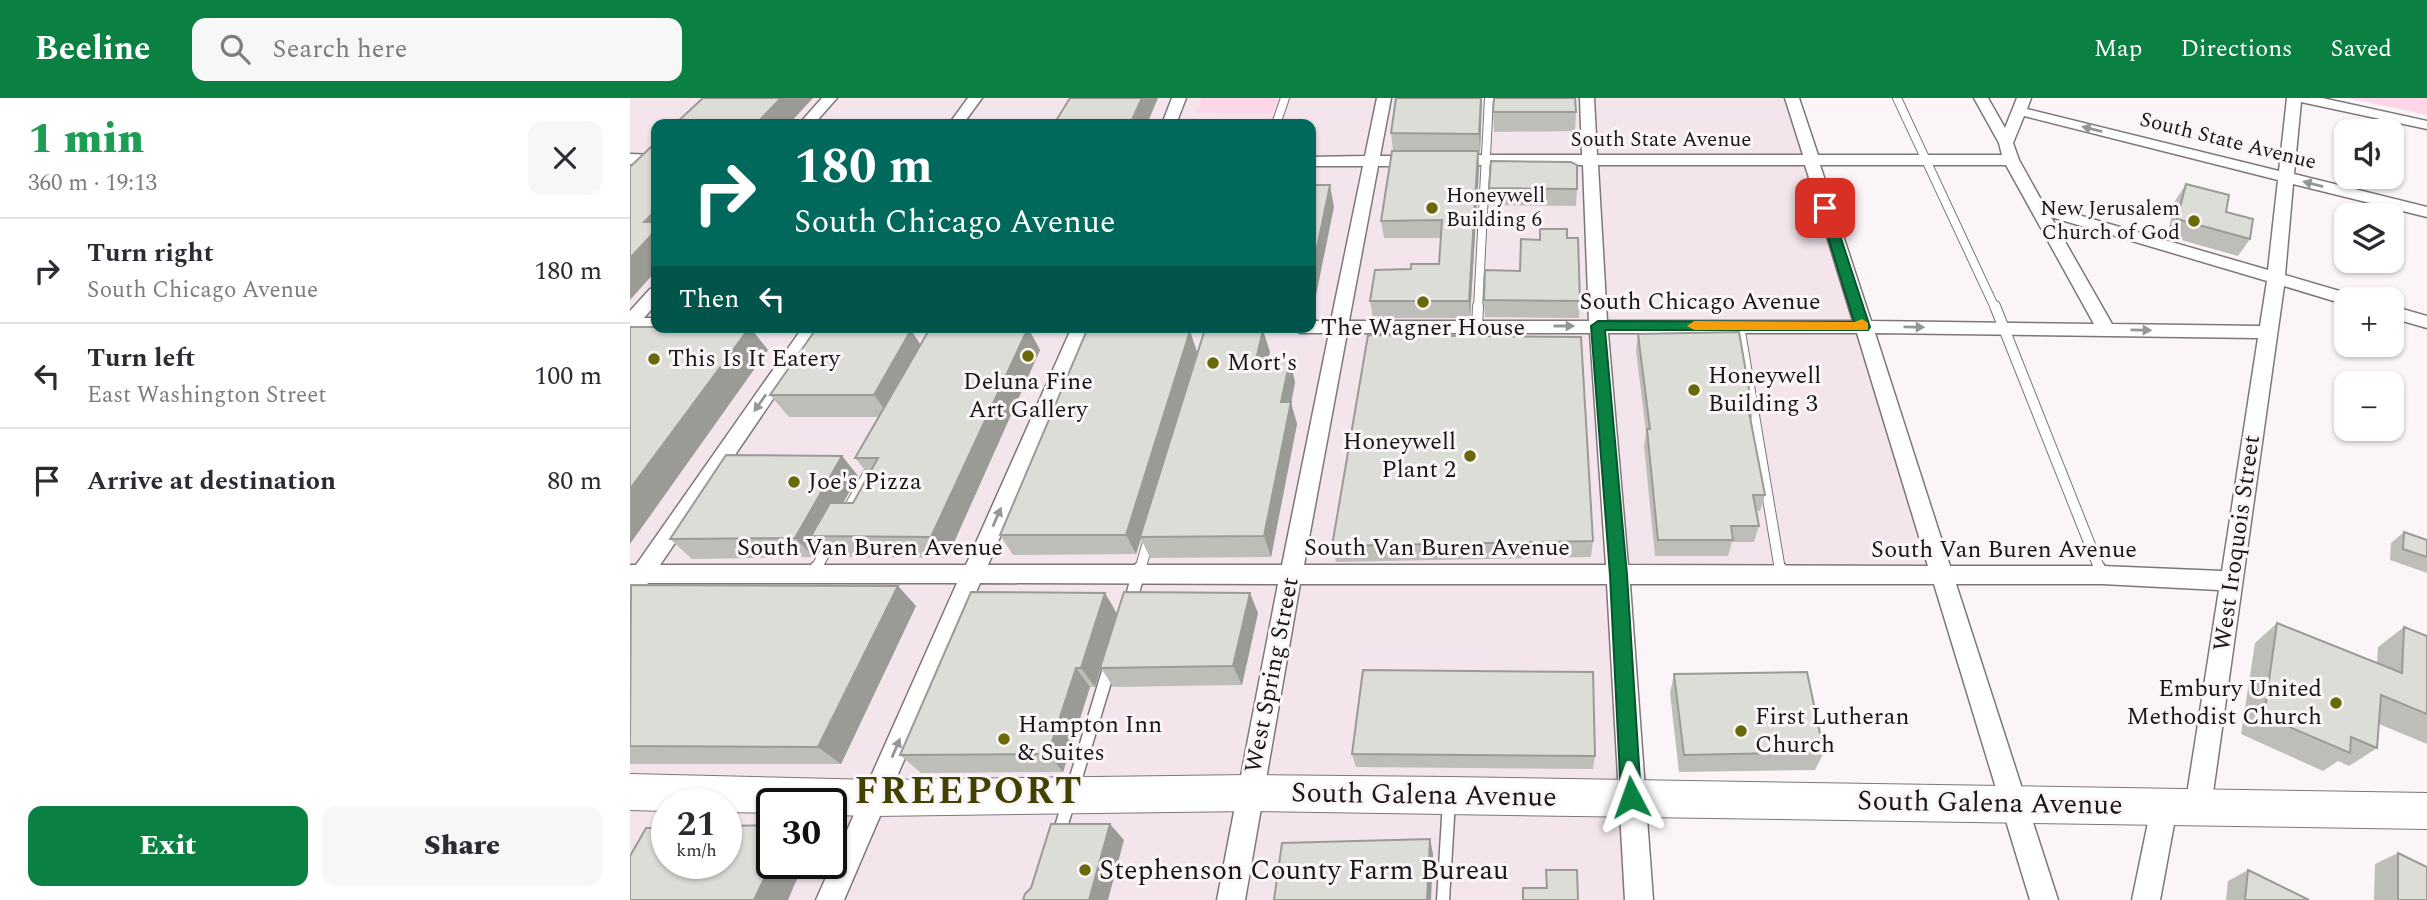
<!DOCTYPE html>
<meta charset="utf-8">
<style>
:root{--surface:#fff;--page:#f7f7f7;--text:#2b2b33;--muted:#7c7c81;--line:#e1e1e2;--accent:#0b8043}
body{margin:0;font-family:Spectral,serif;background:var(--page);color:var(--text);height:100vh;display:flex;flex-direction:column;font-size:26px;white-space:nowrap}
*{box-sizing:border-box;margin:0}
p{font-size:23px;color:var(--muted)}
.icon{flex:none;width:38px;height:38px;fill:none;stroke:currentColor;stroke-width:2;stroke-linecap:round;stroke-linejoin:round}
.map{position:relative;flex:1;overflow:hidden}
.sheet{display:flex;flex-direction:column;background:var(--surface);width:630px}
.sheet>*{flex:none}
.top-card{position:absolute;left:21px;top:21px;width:665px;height:214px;border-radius:14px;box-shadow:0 2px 5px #0004;background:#00695c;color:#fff;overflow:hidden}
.buttons{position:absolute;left:1704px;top:21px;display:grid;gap:14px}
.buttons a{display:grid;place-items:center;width:70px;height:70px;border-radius:14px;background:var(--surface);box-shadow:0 2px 5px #0004;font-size:35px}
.speed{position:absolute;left:21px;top:690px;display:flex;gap:14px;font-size:35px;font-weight:700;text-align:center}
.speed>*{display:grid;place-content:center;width:91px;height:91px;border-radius:50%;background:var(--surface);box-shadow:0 2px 5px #0004;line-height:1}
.speed small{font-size:18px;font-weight:400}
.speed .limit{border:4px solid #111;border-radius:10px;background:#fff;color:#111}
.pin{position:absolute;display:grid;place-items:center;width:60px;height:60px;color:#fff;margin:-30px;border-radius:14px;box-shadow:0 4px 10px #0006}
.me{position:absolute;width:77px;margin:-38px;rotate:356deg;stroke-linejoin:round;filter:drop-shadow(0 0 5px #0008)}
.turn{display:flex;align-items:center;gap:24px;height:147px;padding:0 28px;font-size:32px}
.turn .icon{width:91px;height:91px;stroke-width:2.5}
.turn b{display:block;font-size:49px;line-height:60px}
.then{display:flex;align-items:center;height:66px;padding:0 28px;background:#0003;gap:14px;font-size:26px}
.round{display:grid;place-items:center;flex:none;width:74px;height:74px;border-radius:14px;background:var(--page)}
.overview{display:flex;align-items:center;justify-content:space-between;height:119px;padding:0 28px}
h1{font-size:42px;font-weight:800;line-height:52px;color:#1e9e55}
.cta{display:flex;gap:14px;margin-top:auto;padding:14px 28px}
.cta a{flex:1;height:80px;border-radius:14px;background:var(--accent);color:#fff;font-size:28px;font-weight:800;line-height:80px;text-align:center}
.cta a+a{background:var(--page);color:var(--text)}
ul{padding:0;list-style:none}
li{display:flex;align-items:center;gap:21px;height:105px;padding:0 28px;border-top:2px solid var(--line)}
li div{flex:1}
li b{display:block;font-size:26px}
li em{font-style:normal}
header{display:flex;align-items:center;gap:42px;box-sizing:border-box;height:98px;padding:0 35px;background:var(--accent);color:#fff}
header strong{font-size:33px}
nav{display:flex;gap:38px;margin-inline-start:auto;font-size:24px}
.search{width:490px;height:63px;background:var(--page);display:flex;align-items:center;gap:18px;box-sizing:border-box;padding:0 24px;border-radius:14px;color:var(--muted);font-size:26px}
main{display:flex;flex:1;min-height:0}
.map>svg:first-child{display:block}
.built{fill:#f3e5eb;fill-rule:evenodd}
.green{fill:#fdd6e8}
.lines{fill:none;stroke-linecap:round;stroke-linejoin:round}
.service-far2-casing{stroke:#7d777a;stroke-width:10}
.service-far1-casing{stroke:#7d777a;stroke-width:12}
.service-casing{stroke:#7d777a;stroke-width:15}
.minor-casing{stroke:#7d777a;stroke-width:3}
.secondary-casing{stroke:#7d777a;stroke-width:2}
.service-far2{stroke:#fff;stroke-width:8}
.service-far1{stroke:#fff;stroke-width:10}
.service{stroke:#fff;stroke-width:12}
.minor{fill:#fff;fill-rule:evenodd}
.secondary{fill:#fff;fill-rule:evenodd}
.wall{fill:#bebeb9}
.shaded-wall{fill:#9b9b96}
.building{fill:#ddddd7;stroke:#9b9b96;stroke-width:2}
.oneway{fill:#979697}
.route{fill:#0b8043;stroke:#07532c;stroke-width:2}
.slow{fill:#f59e0b}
.poi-dot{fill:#686907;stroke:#fbf5f8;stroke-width:2.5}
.labels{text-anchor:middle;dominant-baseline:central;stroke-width:6;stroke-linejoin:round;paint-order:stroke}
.far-street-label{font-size:21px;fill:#181617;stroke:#fbf5f8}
.far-poi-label{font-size:21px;fill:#181617;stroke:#fbf5f8;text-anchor:start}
.street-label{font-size:24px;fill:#181617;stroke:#fbf5f8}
.poi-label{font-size:24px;fill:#181617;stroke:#fbf5f8;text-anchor:start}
.near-street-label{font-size:28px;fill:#181617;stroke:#fbf5f8}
.near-poi-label{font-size:28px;fill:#181617;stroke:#fbf5f8;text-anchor:start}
.near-district-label{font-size:38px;font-weight:bold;letter-spacing:2px;fill:#414100;stroke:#fbf5f8}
</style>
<header>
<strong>Beeline</strong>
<div class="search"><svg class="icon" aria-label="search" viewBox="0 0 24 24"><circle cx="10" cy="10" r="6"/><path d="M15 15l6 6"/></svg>Search here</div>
<nav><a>Map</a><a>Directions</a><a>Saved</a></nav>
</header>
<main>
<section class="sheet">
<div class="overview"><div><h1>1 min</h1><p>360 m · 19:13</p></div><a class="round"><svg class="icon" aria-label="close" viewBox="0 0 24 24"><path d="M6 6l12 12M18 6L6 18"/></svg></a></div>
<ul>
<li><svg class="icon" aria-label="right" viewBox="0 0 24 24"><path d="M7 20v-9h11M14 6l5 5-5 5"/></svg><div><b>Turn right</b><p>South Chicago Avenue</p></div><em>180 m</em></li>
<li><svg class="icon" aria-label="left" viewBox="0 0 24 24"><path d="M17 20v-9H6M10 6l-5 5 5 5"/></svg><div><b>Turn left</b><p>East Washington Street</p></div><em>100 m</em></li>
<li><svg class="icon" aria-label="arrive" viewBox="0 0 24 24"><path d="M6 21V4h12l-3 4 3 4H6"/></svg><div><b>Arrive at destination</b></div><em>80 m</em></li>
</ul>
<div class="cta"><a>Exit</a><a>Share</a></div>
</section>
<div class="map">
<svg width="1797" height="802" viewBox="0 0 1797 802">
<rect width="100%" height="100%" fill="#fbf5f8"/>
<path class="built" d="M0 0H1162L1310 477H988L1009 802H0ZM26 26H681V229H26ZM37 705H96V765H37ZM142 705H201V765H142Z"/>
<path class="green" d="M572 0H648L643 16 565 15Z
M1718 0H1797V17Z"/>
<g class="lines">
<defs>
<path id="service-far2" d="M1267 0 1365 210
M646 26 655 0
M848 210 859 0"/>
<path id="service-far1" d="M1365 208 1470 472
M1109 228 1150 472
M847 229 848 208
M215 417 245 364
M185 472 201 444
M510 472 519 440"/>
<path id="service" d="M1150 470 1151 477
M1469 470 1472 477
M183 476 186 470
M499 508 510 470
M428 739 480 567
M813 802 819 703"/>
<path id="minor" d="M192 0H207L184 26H169Z
M338 0H352L333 26H319Z
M542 0H556L546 26H532Z
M747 0H761L750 58H788L796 63 788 68H748L719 223H959L953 67H820L812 62 820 57H952L950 0H964L967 57H1173L1155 0H1169L1188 57H1372L1369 45 1344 0H1358L1375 30 1387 0H1401L1397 11 1649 73 1657 0H1692L1797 23V31L1671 4 1664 76 1797 109V119L1663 86 1655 177 1723 197 1726 201H1717V207L1654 188 1581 709 1577 718 1568 722 1559 718 1555 709 1589 492 1472 486H1326L1428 802H1400L1304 486H1000L1023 802H995L977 486H670L615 802H587L648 486 350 485 214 802H186L327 485H18L8 500 0 502V467H6L173 229H192L30 467H336L442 229H460L358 467H652L699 235H670L661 229H681V223H701L733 68H681V59L735 58ZM1394 18 1648 82 1638 172 1414 107 1389 62 1383 45ZM968 67H1175L1223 223H977ZM1190 67H1376L1464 226 1241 223ZM1421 119 1637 183 1630 228 1482 226ZM717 235H960L976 467H674ZM978 235H1227L1298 468 998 467ZM1245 235 1628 240 1592 473 1472 468H1320Z
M0 56 26 57V65L0 66Z
M26 189V206L14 220H26V229H33L26 232H0V213L20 191Z
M1762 208 1797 218V230L1762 220Z
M1534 697 1543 701 1547 710 1530 802H1502L1521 710 1525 701Z"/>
<path id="secondary" d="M0 676 245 682 620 677 819 679 1797 695V731L620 713 245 718 201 717V705H142V715L96 714V705H37V713L0 712Z"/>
</defs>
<use href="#service-far2" class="service-far2-casing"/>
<use href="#service-far1" class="service-far1-casing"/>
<use href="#service" class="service-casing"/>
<use href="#minor" class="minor-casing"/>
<use href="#secondary" class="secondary-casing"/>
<use href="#service-far2" class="service-far2"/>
<use href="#service-far1" class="service-far1"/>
<use href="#service" class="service"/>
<use href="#minor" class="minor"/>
<use href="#secondary" class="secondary"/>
</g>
<path class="wall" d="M766 0H852L850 55H848L849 70 840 220H743L740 203 781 171 809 166 811 140H754L751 123 763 53 761 35Z
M863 14H946L945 33 864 34Z
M1556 86 1596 114 1620 141 1608 158 1537 138 1545 103Z
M859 90 947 91 946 108 860 107Z
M937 140 950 203 949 220 855 219 854 202 890 173 910 142Z
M398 230 410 252 317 460 200 459 190 448 184 459 62 461 40 441 212 358 228 378 213 405H223L239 377 225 360 249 319H159L140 297 290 247Z
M560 233 567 254 545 325 640 254 638 262 665 284 661 305 667 326 641 459 520 460 511 441 506 456 383 457 370 437Z
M1008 236 1123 314 1121 324 1135 397 1130 413H1126L1129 428 1124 444H1102L1098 458H1025L1014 348 1016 334 1006 253Z
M1774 434 1797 442V475L1760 462 1761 445Z
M963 443 961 459 706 464 702 448Z
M268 488 286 508 211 666H0V489Z
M475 495 487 516 628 515 612 587 483 589 471 570 465 589H460L433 674 291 675 270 657Z
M1647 525 1747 565 1748 549 1774 529 1797 538V646L1749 626 1747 650 1719 668 1708 663 1693 673 1611 636 1625 545Z
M1044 576 1194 654 1185 672 1049 674 1040 595Z
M722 656 965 658 963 671 726 669Z
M1768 755 1797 802H1744L1745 766Z
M1618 772 1679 802H1596L1598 783Z"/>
<path class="shaded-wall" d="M151 0H183L159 26H126Z
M512 0H528L517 26H500Z
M851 0H852L850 55 849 36Z
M848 53 849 70 840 220 839 203Z
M700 87 704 109 682 217 681 210V179Z
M26 112V173L0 202V160L14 124Z
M120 229 138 252 0 446V391Z
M398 230 410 252 317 460 301 439Z
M281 232 296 255 260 319 244 297Z
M633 232 640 254 632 285 626 262Z
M560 233 567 254 511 439H510L511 441 506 456 496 437Z
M660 262 665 284 661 305 667 326 641 459 634 438 651 304Z
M212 358 228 378 195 438H181L190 448 184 459 165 440Z
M268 488 286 508 211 666 188 649Z
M475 495 487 516 465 589 451 570Z
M620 495 628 515 612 587 603 568Z
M446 570 460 589 433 674 418 656Z
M480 726 494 742 478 802H459Z
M800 741 803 756 801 802H797Z
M142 765H174L158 802H124Z"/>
<path class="building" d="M73 0H151L126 26H45Z
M440 0H512L500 26H424Z
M766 0H851L849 36 761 35Z
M864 0H945L946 14H863Z
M26 44V112L14 124H26V132L0 160V69Z
M762 53H848L839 203H740L745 172 781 171V166H809L812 122 751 123Z
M861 63 941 64 947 67V91L859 90Z
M1556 86 1599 97 1596 114 1623 121 1620 141 1547 121Z
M681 87H700L681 179Z
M910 131H937V140H948L950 203 854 202 855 172 890 173 891 141 910 142Z
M0 229H120L0 391Z
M398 230 301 439 181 438 200 405H223L248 360H225L299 232Z
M186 231 281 232 244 297H140Z
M575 231 633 232 626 262H660L651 304H661L634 438 510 439Z
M457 232 560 233 496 437H370Z
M1109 234 1123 314H1119L1135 397H1123L1129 428H1101L1103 442H1028L1017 331H1020L1008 236Z
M738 237 951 239 963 443 702 448Z
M96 357 212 358 165 440 40 441Z
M1774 434 1797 442V459L1773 451Z
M1 487 268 488 188 649 0 648Z
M341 494 475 495 451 570H446L418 656 270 657Z
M494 494 620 495 603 568 470 570Z
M1647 525 1772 575 1774 529 1797 538V616L1751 597 1747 650 1721 639 1720 655 1634 618Z
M733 572 963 574 965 658 722 656Z
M1177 574 1194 654 1054 657 1044 576Z
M421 726H480L459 802H393L395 796 401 790Z
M142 727V764L124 802H0V758L16 730H37V765H96V728Z
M800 741 797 802H644L652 745Z
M1768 755 1797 769V802H1768Z
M916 772H947L948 802H893V790H917Z
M1618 772 1679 802H1615Z"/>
<defs><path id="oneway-solid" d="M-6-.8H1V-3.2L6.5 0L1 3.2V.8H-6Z" transform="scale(1.75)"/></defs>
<g class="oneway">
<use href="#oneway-solid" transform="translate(1462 31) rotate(-166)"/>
<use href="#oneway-solid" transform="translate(1683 86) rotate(-166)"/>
<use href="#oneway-solid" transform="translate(934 228)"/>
<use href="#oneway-solid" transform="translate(1284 229) rotate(1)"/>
<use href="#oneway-solid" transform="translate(1511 232) rotate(1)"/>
<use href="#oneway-solid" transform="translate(130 305) rotate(125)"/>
<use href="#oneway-solid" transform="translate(367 419) rotate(-66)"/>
<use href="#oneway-solid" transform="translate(266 650) rotate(-67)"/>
</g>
<path class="route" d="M1195 107 1201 110 1240 229 1238 232H975L997 477 1011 699 1008 706 1001 708 994 706 991 699 980 477 961 228 968 223 1224 224 1189 110Z"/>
<path class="slow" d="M1232 221 1238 225V232H1064L1057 228 1064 223 1225 224Z"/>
<g class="poi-dot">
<circle cx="802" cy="110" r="7"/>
<circle cx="1564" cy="123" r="7"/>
<circle cx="793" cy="204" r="7"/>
<circle cx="398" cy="258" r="7"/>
<circle cx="24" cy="261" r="7"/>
<circle cx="583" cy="265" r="7"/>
<circle cx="1064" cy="292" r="7"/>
<circle cx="840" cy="358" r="7"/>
<circle cx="164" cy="384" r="7"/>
<circle cx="1706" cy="605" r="7"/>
<circle cx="1111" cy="633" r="7"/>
<circle cx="374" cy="641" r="7"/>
<circle cx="455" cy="772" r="7"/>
</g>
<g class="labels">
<g class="far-street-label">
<text x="1031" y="42">South State Avenue</text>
<text transform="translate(1598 43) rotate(14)">South State Avenue</text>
</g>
<g class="far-poi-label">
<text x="816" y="98">Honeywell<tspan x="816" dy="24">Building 6</tspan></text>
<text x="1550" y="111" text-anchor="end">New Jerusalem<tspan x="1550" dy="24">Church of God</tspan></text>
</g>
<g class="street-label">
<text x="1070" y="204">South Chicago Avenue</text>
<text transform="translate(1607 445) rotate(-82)">West Iroquois Street</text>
<text x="240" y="450">South Van Buren Avenue</text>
<text x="807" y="450">South Van Buren Avenue</text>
<text x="1374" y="452">South Van Buren Avenue</text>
<text transform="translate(642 577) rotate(-79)">West Spring Street</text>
</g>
<g class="poi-label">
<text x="793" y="230" text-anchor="middle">The Wagner House</text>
<text x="38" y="261">This Is It Eatery</text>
<text x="597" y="265">Mort's</text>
<text x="1078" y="278">Honeywell<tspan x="1078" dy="28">Building 3</tspan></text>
<text x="398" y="284" text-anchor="middle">Deluna Fine<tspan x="398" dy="28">Art Gallery</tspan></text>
<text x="826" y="344" text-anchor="end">Honeywell<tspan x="826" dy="28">Plant 2</tspan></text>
<text x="178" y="384">Joe's Pizza</text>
<text x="1692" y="591" text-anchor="end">Embury United<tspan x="1692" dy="28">Methodist Church</tspan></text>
<text x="1125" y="619">First Lutheran<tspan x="1125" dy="28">Church</tspan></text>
<text x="388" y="627">Hampton Inn<tspan x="388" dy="28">&amp; Suites</tspan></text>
</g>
<g class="near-street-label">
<text transform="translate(794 697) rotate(1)">South Galena Avenue</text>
<text transform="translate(1360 705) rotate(1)">South Galena Avenue</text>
</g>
<g class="near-poi-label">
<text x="469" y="772">Stephenson County Farm Bureau</text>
</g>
<g class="near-district-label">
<text x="339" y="694">FREEPORT</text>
</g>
</g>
</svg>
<div class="buttons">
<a><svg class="icon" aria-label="sound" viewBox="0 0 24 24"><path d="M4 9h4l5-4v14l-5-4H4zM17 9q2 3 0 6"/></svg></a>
<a><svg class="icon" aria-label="layers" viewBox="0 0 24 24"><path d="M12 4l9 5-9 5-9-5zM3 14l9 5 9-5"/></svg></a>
<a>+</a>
<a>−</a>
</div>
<div class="speed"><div>21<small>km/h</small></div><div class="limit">30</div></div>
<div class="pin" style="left:1195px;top:110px;background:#d93025"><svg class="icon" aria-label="arrive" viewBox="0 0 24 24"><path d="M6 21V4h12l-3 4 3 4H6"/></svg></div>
<svg class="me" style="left:1001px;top:699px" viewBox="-20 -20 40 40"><path d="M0-17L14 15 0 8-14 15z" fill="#0b8043" stroke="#fff" stroke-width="4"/></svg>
<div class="top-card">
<div class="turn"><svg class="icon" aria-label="right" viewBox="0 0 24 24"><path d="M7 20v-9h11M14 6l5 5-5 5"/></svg><div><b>180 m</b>South Chicago Avenue</div></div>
<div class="then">Then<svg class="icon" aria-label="left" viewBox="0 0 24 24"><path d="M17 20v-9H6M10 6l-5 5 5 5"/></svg></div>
</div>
</div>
</main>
